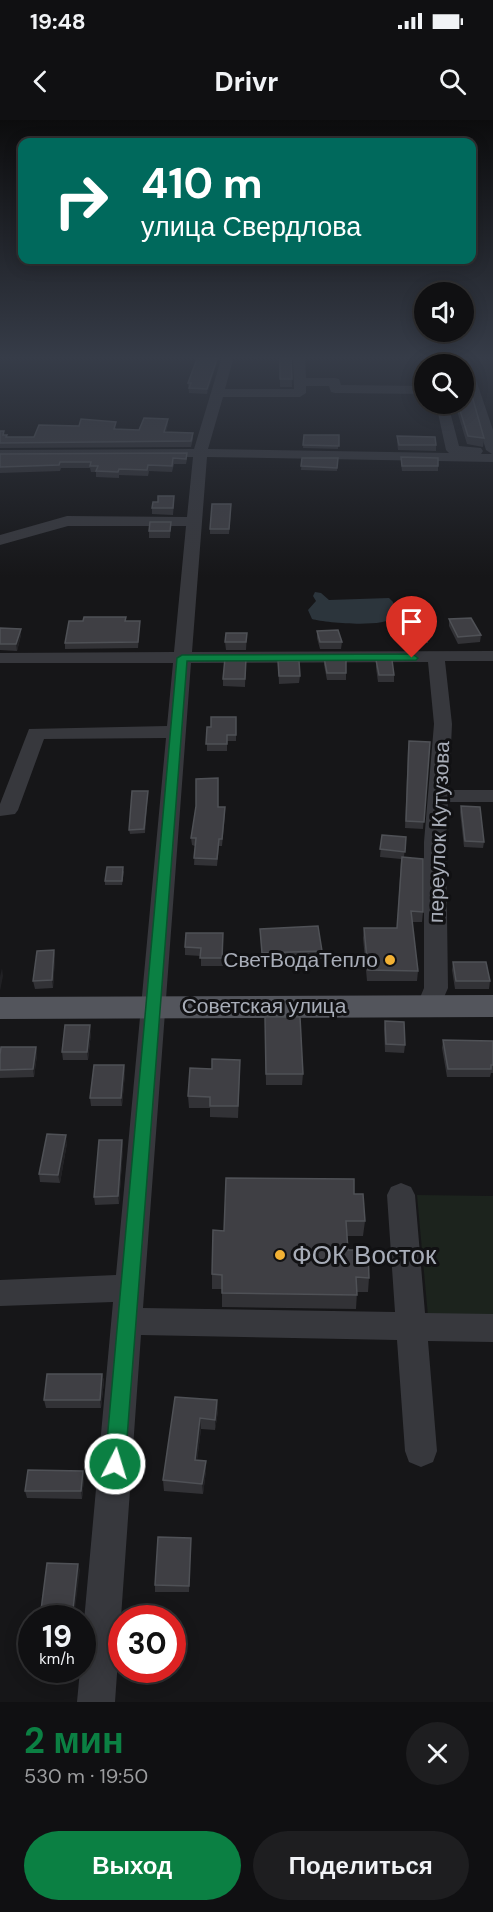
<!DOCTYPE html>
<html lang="ru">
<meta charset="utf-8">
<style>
:root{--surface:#101012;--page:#1e1e20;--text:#f1f3f6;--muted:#9c9d9f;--line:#303032;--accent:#0b8043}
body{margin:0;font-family:"DM Sans",sans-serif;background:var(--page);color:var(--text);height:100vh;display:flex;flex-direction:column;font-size:22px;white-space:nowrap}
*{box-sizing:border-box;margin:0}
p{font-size:20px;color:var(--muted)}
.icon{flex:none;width:33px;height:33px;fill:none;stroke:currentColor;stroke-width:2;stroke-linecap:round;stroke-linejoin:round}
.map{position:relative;height:1582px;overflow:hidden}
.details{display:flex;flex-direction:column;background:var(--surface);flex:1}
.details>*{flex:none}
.guide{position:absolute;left:18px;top:18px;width:458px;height:126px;border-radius:12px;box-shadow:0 3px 15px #0003,0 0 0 2px var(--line);background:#00695c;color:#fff;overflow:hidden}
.tools{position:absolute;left:414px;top:162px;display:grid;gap:12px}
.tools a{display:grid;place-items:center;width:60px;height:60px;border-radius:50%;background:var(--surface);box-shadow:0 3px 15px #0003,0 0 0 2px var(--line);font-size:30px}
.speed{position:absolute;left:18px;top:1485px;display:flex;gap:12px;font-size:30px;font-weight:700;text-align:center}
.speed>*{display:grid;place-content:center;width:78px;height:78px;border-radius:50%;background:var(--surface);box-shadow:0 3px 15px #0003,0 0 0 2px var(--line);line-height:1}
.speed small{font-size:15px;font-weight:400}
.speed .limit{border:9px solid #d22;background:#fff;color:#111}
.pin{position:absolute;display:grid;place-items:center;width:51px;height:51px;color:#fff;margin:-62px -26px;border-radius:50% 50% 50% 0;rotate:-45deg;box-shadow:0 0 6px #0007}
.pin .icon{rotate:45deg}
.me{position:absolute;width:66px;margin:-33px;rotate:5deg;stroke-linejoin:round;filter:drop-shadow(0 0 4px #0008)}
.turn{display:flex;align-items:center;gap:21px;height:126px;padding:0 24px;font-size:27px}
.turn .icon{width:78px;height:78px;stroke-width:2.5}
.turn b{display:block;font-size:42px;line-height:51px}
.round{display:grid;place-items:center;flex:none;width:63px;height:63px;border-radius:32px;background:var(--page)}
.summary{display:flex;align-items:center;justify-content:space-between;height:102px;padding:0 24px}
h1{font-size:36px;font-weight:700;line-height:45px;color:var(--accent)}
.primary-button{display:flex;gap:12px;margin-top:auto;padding:12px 24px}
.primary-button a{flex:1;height:69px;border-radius:36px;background:var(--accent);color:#fff;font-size:24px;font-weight:700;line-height:69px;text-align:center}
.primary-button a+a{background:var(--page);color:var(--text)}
.status{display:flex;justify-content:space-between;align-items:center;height:42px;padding:0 30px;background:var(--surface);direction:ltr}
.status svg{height:16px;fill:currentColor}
header{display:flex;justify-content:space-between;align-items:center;height:78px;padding:0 24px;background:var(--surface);font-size:27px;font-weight:700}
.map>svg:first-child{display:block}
.green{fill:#1c231d}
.water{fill:#2c353c}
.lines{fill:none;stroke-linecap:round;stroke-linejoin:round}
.minor{fill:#37383d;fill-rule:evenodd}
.major{fill:#53555c;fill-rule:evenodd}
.wall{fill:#323236}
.shaded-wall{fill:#212124}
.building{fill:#3f3f44;stroke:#4f5156;stroke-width:1.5}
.route{fill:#0b8043;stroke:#07532c;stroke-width:1.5}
.poi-dot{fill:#f2b134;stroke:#111113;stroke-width:2}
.labels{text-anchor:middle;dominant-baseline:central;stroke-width:6;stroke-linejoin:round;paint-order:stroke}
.street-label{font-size:21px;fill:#a8adb8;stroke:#111113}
.poi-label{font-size:21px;fill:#a8adb8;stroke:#111113;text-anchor:end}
.near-poi-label{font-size:26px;fill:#a8adb8;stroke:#111113;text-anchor:start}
</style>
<div class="status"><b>19:48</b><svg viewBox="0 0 49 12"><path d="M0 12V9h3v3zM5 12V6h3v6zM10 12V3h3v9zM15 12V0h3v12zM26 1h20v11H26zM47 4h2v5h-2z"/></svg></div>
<header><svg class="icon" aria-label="back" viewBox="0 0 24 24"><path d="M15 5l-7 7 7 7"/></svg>Drivr<svg class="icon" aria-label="search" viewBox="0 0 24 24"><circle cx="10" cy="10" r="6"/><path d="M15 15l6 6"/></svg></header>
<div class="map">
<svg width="493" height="1582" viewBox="0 0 493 1582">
<rect width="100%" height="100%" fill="#161618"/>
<path class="green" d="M417 1075 493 1076V1197L428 1196Z"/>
<path class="water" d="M315 472 321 473 329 480 389 478 393 482V497C386 508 326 503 312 499L308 490 316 481 313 476Z"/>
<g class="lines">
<path class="minor" d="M222 236H234L225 269H294L293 236H305L306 258H335L339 259 341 265 424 266V274L335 273 331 272 329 266H306V273L300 277H223L208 329 449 333 446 330 436 284H448L459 326 481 328 483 331 481 334H492L486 330 464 259V244H459L456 236H468L493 310V342L207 337 192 532 493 531V541H445L452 604 449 670H493V682H448L446 722 448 868 438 891 429 894 420 891 417 885 424 868V722L434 604 428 542 191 543 143 1188 395 1192 387 1075 391 1067 401 1063 411 1067 415 1075 425 1193 493 1194V1222L428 1221 437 1331 433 1342 421 1347 409 1342 405 1331 397 1220 141 1215 115 1582H77L80 1550H82V1523L113 1182 0 1186V1160L116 1155 166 618 44 619 18 690 15 694 0 696V684L29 609 167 606 173 543H0V533L174 532 186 406H68L0 425V415L67 396 187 397 193 337 0 338V330L194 329Z
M424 236H436L438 244H426Z"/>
<path class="major" d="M493 875V897L0 899V877Z"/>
</g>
<path class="wall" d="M198 236H219L207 274 189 273 188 263Z
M280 236H291L292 267H280Z
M441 236H459L463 244H444Z
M455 284H464L484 318 483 327 467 324Z
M168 299V304L166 312 193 313V319L191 327 0 328V311H4V315H7V317H34L116 308V310H139Z
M304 315H339L338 329 303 328Z
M397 316 436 325V331L398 330 397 321Z
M187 333V339L186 344H174L172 352 149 351 148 356 119 355V358L96 357V352H91L90 348H61L60 351 0 353V334Z
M401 337 438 346V351H402L401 343Z
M302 338H338L337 351 301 350Z
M174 383 173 395 152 394V388Z
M231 390 229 414H210V409Z
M171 402 170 418H149V411Z
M126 497V501H140L138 528 65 529V523L83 501Z
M449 499 481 515 480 522 458 524 449 506Z
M410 502 428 515V523H412L409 509Z
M0 508 21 515 17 531 0 530Z
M317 511 342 522 341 529H320L317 518Z
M247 513 246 530H226L225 522Z
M324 537 346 553V560H327L324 545Z
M246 538 245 567 223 566V559Z
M376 540 394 555V562H378L376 548Z
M278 541 300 556 299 563 279 564Z
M236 597V621H227V631H207V607H211Z
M430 622 423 709 405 708 408 627Z
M148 671 145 713 130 714 129 710Z
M461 686 484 722 483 728 464 727 460 692Z
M218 687H225V694L222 726H219L217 746 194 745 195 726 192 725 191 718Z
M382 715 406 717 404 737 423 792 422 802H412L418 851 417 861H367L363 818 364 808H397L401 739 380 737Z
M124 751 122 765H105V761Z
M260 809 322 831V839L262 841Z
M223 813V846H201V836L185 835V827Z
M54 830 55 838 53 868 35 869 33 861Z
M453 842 490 861 489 869H455L452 850Z
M385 901 405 925 404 933 385 932 384 909Z
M265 909 303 954 302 965H266Z
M91 913 88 940H63L62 932Z
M443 920 493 921V953H491L490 957H447L442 928Z
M36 927 37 935 34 957 0 958V935Z
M124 945 125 953 122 986H91L90 978Z
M240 951 238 998 210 997V988H189L188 976Z
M122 1020 123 1028 119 1084 95 1085 94 1077Z
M67 1023 60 1063 40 1062 39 1054Z
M354 1074 365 1101 363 1116H347L348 1130 369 1158 368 1172H357L356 1189 222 1187V1169H212V1154L224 1111Z
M102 1254 104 1261 101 1288H46L44 1280Z
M175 1277 217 1280 218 1291 215 1310 201 1309 197 1340 206 1351 203 1374 164 1371 163 1360Z
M84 1358 82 1379 27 1378 25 1371Z
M191 1418 189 1472H155V1465Z"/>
<path class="shaded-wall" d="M218 236H219L207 274V269Z
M168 299V304L164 318V312Z
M21 509V515L17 531 16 524Z
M54 830 55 838 53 868 52 860Z
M2 848 3 856 0 871V857Z
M90 905 91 913 88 940 87 932Z
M36 927 37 935 34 957 33 949Z
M124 945 125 953 122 986 121 978Z
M66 1015 67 1023 60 1063 58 1055Z
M122 1020 123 1028 119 1084 118 1076Z
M102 1254 104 1261 101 1288 100 1280Z
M217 1280 218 1291 215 1310V1300Z
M200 1298 201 1309 196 1350 195 1340Z
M206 1341V1351L203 1374 202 1364Z
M83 1351 84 1358 82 1379 81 1371Z
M78 1444 80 1450 74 1498H72Z"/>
<path class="building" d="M198 236H218L207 269 189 268 191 263H188Z
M280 236H291L292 259H280Z
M444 236H459L463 244H447Z
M464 248 484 318 468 316 458 284H464Z
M144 298 168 299 164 312 193 313 191 321 0 323V311H4L3 315H7L6 317H34L39 305 79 306 81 299 116 302 114 309 139 310Z
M304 315H339V326L303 325Z
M397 316 435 317 436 325H399Z
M187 333 186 339 173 338 172 346 148 345 147 350 119 349 118 352 96 351 98 346H90L91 342H60L59 345 0 347V334Z
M401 337 438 338V346H402Z
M302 338H338L337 348 301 346Z
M158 376H174L173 388H152L153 382H158Z
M212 384H231L229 409H210Z
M150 402H171L170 411H149Z
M84 497H126L125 501H140L138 522 65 523 69 501H83Z
M471 498 481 515 458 517 449 499Z
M410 502H426L428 515 413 516Z
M0 508 21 509 16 524H0Z
M338 510 342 522H320L317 511Z
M226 513H247L246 522H225Z
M324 537H346V553H327Z
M225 538H246L245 559H223Z
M376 540H392L394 555H379Z
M278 541H299L300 556H279Z
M211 597H236V615H227V624H206L207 607H211Z
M409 621 430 622 424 702 406 701Z
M218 658V687H225L222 719H219L217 739 194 738 196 718H191L196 686V659Z
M132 671H148L144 709 129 710Z
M461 686 480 687 484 722 465 721Z
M382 715 406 717 405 732 380 729Z
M402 737 423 739V792L411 791 418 851 368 850 364 808H397Z
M107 747H123L122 761H105Z
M318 806 322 831 262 833 260 809Z
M186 813H223L222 838H200L201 828 185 827Z
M54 830 52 860 33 861 37 831Z
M453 842H486L490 861H456Z
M265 897H300L303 954H266Z
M385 901 404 902 405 925 386 924Z
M65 905H90L87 932H62Z
M443 920 493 921V945H491V949H448Z
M1 927H36L33 949 0 950V935Z
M212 939 240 940 238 986H210V977L188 976 190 948 212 949Z
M94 945H124L121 978H90Z
M47 1014 66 1015 58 1055 39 1054Z
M99 1020H122L118 1076 94 1077Z
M226 1058 354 1059V1074H363L365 1101H346L348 1130H368L369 1158 356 1157 357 1175 222 1173V1155L212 1154 213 1110 224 1111Z
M47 1254H102L100 1280H44Z
M175 1277 217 1280 215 1300 200 1298 195 1340 206 1341 202 1364 163 1360Z
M28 1350 83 1351 81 1371H25Z
M158 1417 191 1418 189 1466 155 1465Z
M47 1443 78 1444 72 1498H40Z"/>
<linearGradient id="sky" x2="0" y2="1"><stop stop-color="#0c0c0d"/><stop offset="0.52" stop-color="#363c48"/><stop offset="1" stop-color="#363c48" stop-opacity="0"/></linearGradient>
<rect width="493" height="457" fill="url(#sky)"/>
<path class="route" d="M412 534 418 538 416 540 187 541 125 1344 122 1351 115 1354 108 1351 105 1344 177 538 182 535Z"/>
<g class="poi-dot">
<circle cx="390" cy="840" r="6"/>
<circle cx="280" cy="1135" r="6"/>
</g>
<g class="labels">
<g class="street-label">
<text transform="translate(439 712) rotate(-88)">переулок Кутузова</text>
<text x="264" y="886">Советская улица</text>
</g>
<g class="poi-label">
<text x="378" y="840">СветВодаТепло</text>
</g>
<g class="near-poi-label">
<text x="292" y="1135">ФОК Восток</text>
</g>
</g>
</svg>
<div class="tools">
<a><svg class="icon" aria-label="sound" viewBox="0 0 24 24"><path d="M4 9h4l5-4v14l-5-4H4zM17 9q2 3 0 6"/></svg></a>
<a><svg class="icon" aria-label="search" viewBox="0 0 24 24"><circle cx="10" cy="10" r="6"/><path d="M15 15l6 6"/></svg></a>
</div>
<div class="speed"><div>19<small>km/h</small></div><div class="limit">30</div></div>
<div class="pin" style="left:412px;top:538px;background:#d93025"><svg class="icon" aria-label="arrive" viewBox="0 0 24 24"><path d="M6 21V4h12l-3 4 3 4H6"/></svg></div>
<svg class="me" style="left:115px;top:1344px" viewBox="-20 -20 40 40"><circle r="17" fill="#0b8043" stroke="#fff" stroke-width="3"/><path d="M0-11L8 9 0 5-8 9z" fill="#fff"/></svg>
<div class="guide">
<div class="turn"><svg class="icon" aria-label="right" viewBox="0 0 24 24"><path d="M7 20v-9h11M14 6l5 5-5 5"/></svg><div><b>410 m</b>улица Свердлова</div></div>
</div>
</div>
<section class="details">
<div class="summary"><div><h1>2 мин</h1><p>530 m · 19:50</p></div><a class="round"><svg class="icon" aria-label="close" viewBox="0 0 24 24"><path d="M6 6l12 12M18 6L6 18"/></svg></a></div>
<div class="primary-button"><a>Выход</a><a>Поделиться</a></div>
</section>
